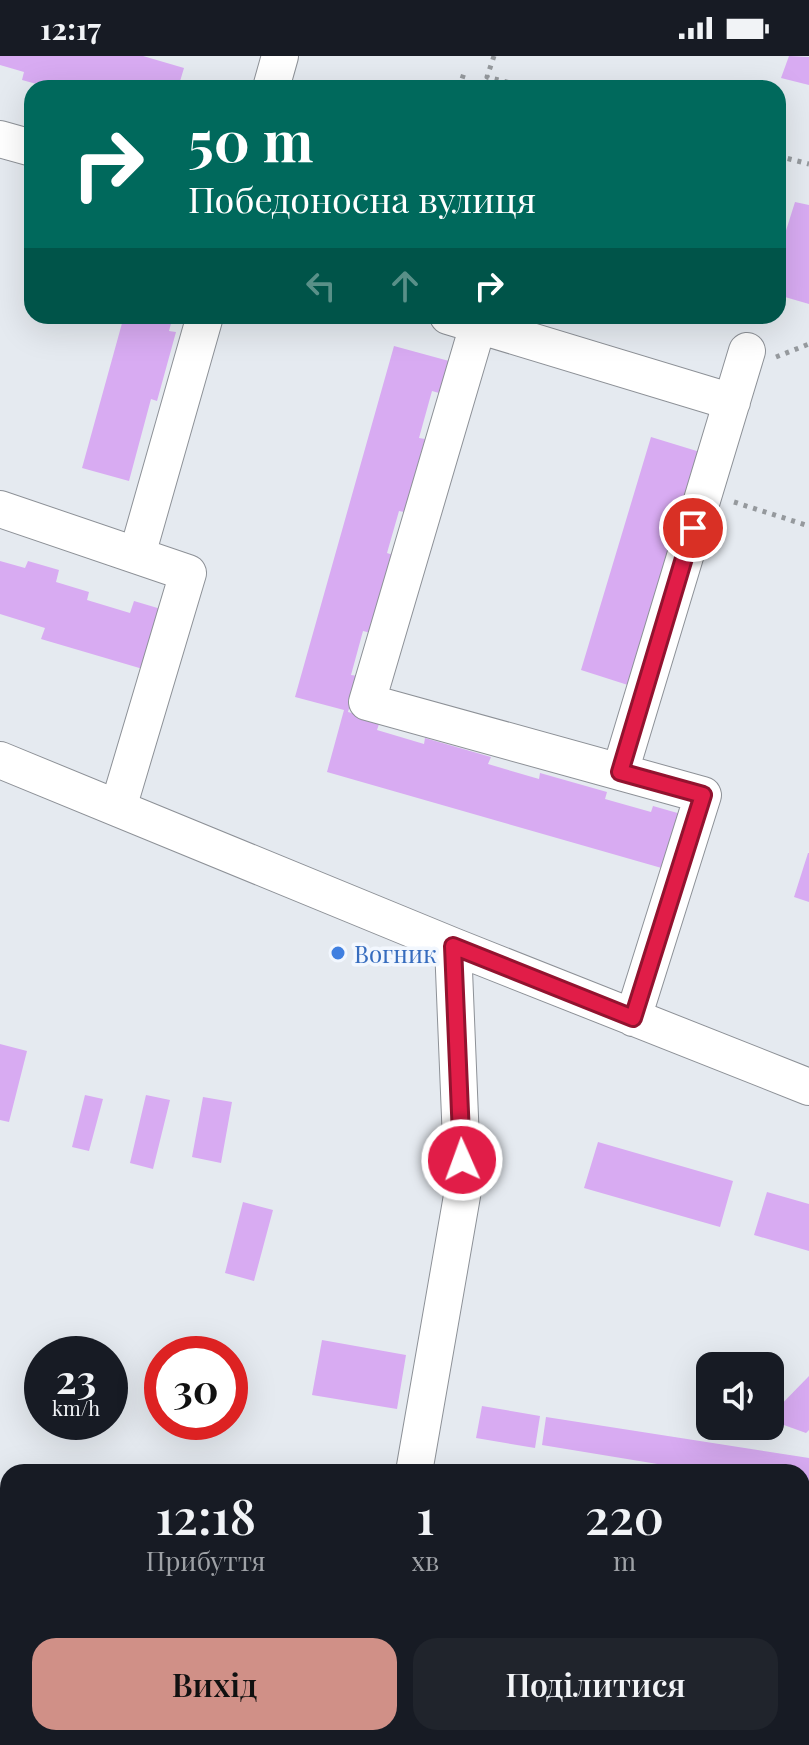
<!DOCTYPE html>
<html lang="uk">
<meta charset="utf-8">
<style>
:root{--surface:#171b24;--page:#20242c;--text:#f1f3f6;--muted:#9ea1a6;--accent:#d09087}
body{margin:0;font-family:"Playfair Display",serif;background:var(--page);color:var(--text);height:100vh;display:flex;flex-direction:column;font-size:30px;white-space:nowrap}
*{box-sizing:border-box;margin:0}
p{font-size:26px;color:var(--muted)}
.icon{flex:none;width:44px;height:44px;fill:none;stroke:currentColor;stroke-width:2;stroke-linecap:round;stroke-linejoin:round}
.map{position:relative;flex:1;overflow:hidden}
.panel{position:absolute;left:0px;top:1408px;width:810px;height:282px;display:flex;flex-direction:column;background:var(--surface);border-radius:24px 24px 0 0;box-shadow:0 8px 32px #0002}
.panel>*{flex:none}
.hud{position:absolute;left:24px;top:24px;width:762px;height:244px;border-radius:24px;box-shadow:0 8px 32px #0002;background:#00695c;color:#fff;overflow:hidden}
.controls{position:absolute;left:696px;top:1296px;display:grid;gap:16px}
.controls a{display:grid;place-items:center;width:88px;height:88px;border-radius:16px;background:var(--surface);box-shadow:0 8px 32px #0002;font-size:40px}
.speed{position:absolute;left:24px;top:1280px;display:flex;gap:16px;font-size:40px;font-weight:700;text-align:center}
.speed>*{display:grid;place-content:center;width:104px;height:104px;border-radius:50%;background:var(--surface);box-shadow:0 8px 32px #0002;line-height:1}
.speed small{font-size:20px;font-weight:400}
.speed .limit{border:12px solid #d22;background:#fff;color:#111}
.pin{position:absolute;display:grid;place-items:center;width:68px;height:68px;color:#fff;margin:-34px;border:4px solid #fff;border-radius:50%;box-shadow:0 2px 8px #0007}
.me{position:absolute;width:88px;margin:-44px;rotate:358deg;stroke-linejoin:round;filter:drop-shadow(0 0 6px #0008)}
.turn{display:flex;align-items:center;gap:28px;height:168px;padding:0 32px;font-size:36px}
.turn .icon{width:104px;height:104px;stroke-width:2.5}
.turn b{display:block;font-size:56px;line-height:68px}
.lanes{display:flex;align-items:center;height:76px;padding:0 32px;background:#0003;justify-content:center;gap:40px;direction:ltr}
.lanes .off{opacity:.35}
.eta{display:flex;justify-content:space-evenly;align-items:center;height:136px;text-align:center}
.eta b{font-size:48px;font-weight:600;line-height:56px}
.action{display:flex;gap:16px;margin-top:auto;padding:16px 32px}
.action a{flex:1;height:92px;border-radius:24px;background:var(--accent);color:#111;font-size:32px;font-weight:600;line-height:92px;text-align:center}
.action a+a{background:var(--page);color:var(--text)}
.status{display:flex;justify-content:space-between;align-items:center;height:56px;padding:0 40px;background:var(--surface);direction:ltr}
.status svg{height:22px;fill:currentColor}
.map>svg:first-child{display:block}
.building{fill:#d8abf2}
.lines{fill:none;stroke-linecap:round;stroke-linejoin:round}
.minor-casing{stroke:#8d9197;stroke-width:38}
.path{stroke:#95999d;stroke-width:5;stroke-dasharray:4 6;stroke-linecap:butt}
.minor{stroke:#fff;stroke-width:36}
.route-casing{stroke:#92132f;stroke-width:20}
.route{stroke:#e11d48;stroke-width:14}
.shop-dot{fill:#3f7fe0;stroke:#f2f7fe;stroke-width:3}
.labels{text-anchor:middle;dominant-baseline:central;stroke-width:7;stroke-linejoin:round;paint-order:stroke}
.shop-label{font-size:24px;fill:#366cbe;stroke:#f2f7fe;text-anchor:start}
</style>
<div class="status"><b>12:17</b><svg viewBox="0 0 49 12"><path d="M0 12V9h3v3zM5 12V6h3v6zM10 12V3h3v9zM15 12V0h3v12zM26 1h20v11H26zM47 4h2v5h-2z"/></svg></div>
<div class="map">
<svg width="809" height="1689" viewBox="0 0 809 1689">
<rect width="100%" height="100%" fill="#e5eaf0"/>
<path class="building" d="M0 0H143L184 12 178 32H51L22 24 24 16 0 9Z
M789 0 809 1V29L781 22Z
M795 146 809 149V248L778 239V200Z
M124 260H173L169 275 176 276 157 345 151 343 129 425 82 412Z
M394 290 449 305 439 337 432 335 419 382 425 383 404 456 399 455 387 497 393 499 371 577 363 575 351 619 358 620 348 656 380 665 377 674 424 688 425 682 491 701 488 708 539 723 540 717 607 736 605 743 651 756 653 750 688 760 672 815 327 716 344 654 295 641Z
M651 381 700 396 631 630 581 614Z
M0 505 25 512 28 505 59 514 56 526 89 536 87 544 130 557 134 545 171 556 153 616 41 583 45 572 0 558Z
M808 797H809V846L794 841Z
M0 988 27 995 9 1066 0 1064Z
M85 1039 103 1043 89 1095 72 1091Z
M146 1039 170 1044 153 1113 130 1107Z
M203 1041 232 1046 221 1107 192 1101Z
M598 1086 733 1125 720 1171 584 1132Z
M767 1136 809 1148V1195L754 1179Z
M243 1146 273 1154 254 1225 225 1217Z
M322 1284 406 1299 397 1353 312 1339Z
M809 1320V1374L806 1377 770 1364V1360Z
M482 1350 540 1360 535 1392 476 1382Z
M546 1361 809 1402V1433L802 1432V1416H706L542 1389Z
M802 1460 809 1461V1502L802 1501Z
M416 1682H436L434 1689H414Z"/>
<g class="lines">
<defs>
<path id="minor" d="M271 32 280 0
M0 83 32 92
M448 260 732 346
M478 269 367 646 703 739 633 962
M0 453 188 517 118 752
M137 499 205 260
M0 704 453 890 809 1031
M620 716 747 295
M414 1416 463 1134 453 890
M358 1689 359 1682"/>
</defs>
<use href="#minor" class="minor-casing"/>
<path class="path" d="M494 0 487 21 529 32
M459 32 465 14
M778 100 809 108
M776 301 809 288
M734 446 809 470
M802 1677 809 1684
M679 1689 688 1682"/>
<use href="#minor" class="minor"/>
</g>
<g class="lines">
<defs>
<path id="route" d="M462 1104 453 890 633 962 703 739 620 716 693 472"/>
</defs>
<use href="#route" class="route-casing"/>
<use href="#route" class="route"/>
</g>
<circle class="shop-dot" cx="338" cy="897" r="8"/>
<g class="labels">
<g class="shop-label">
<text x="354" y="897">Вогник</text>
</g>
</g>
</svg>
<div class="controls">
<a><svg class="icon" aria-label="sound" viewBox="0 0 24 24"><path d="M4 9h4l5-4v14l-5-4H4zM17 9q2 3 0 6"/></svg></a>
</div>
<div class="speed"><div>23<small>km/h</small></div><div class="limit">30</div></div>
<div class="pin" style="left:693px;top:472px;background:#d93025"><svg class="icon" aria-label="arrive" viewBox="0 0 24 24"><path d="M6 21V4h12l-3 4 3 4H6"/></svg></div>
<svg class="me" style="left:462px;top:1104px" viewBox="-20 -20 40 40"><circle r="17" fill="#e11d48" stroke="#fff" stroke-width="3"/><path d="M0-11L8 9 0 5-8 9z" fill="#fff"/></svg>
<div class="hud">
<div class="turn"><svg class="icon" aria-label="right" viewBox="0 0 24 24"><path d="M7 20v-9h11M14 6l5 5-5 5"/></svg><div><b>50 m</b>Победоносна вулиця</div></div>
<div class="lanes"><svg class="icon off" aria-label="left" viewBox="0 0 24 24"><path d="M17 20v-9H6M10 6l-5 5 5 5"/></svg><svg class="icon off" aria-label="ahead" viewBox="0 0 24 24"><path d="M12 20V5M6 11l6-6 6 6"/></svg><svg class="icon" aria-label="right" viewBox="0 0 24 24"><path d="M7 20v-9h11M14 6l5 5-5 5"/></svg></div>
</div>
<section class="panel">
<div class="eta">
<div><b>12:18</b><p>Прибуття</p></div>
<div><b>1</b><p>хв</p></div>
<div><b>220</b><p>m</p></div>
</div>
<div class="action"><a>Вихід</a><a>Поділитися</a></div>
</section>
</div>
